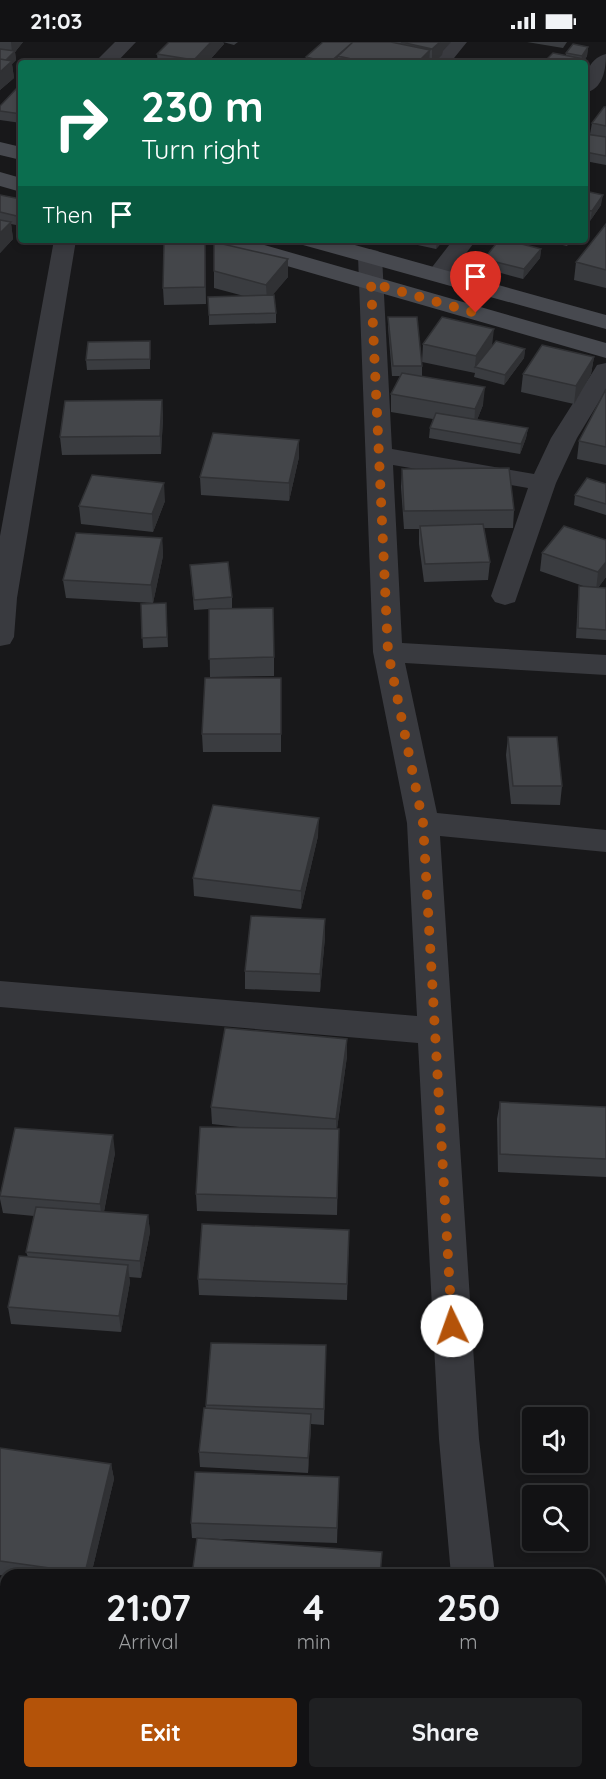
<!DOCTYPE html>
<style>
:root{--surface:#121214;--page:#1f2022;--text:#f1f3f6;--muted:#9c9ea0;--line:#313234;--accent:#b45309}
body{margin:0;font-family:Quicksand,sans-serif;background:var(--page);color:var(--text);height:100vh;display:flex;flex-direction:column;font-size:22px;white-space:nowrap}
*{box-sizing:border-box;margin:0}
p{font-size:20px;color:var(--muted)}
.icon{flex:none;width:33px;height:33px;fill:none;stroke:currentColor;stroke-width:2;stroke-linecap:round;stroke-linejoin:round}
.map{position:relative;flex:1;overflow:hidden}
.drawer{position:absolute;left:0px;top:1527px;width:606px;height:210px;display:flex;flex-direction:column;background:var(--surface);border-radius:18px 18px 0 0;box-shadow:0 3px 9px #0003,0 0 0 2px var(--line)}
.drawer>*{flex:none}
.guide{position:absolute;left:18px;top:18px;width:570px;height:183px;border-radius:6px;box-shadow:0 3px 9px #0003,0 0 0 2px var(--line);background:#0b6e4f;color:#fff;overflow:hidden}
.tools{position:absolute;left:522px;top:1365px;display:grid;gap:12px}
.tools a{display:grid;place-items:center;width:66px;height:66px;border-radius:6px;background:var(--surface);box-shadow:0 3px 9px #0003,0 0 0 2px var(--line);font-size:30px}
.pin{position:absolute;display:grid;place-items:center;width:51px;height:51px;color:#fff;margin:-62px -26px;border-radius:50% 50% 50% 0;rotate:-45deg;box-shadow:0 0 6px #0007}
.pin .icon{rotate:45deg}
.me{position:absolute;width:66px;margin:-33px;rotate:357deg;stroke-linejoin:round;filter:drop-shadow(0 0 4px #0008)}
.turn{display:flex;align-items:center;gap:21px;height:126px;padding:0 24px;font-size:27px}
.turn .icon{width:78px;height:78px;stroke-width:2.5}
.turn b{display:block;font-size:42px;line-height:51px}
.then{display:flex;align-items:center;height:57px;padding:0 24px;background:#0003;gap:12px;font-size:22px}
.eta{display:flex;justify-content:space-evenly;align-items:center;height:102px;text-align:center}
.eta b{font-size:36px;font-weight:800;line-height:42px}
.cta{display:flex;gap:12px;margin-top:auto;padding:12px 24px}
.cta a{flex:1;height:69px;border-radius:6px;background:var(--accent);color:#fff;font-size:24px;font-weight:800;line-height:69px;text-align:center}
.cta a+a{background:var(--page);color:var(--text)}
.status{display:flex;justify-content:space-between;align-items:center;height:42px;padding:0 30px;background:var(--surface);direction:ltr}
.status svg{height:16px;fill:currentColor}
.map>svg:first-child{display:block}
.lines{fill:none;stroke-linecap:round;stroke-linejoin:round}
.minor{fill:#393a3f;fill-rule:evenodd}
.secondary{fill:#47494f;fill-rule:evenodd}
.wall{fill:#3a3c40}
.shaded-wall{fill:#303134}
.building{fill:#44464a;stroke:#303134;stroke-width:1.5}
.route{stroke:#b45309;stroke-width:10;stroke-dasharray:0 18}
</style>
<div class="status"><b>21:03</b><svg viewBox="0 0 49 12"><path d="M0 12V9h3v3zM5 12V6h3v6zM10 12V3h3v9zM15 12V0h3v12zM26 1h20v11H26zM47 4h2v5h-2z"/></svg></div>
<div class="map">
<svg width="606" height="1737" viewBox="0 0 606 1737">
<rect width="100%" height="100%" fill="#18181a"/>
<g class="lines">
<path class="minor" d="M115 0H136L116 21H94Z
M446 0H467L450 21H429Z
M606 12C606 28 603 47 585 51 585 35 587 17 606 12Z
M54 198H76L17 556 14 595 10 602 0 604V494Z
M453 198H476L446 238H430L426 233Z
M370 207 378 209 382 214 392 407 534 432 551 396 594 328 597 323 606 321V348L577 396 556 441 515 560 505 563 495 560 491 554 528 446 393 423 402 601 606 613V633L405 621 437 771 606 788V810L440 794 479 1397 495 1533H451L439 1397 418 1001 0 965V939L417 974 407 781 373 610 358 214 362 209Z
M600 1556H606V1600L600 1598Z
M0 1713 6 1714V1731H27L29 1737H0Z
M471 1731H517V1737H471Z"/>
<path class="secondary" d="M0 100 21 105V118L0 113Z
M0 130 21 136V150L0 144Z
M211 198H247L606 301V316L214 203Z
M300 198H337L606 273V287L303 203Z"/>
</g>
<path class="wall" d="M0 0H23L15 10 16 18 12 22 14 36 0 48Z
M169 0H238L234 3 223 0 224 2 207 21H158L157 12Z
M323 0H451L443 9 442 13 434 21H306V15Z
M527 0H567L563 6Z
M588 5 587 14 583 21H543L566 13V11Z
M21 46V81L0 78V64Z
M606 65V123L585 119V92H590L592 81Z
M585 149 601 163 590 179 585 178Z
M0 153 21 157V184L11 182 13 197 0 211Z
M606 182V246L574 238 576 220Z
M395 198H444L436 207Z
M540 198H571L567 204Z
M205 202 206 262 164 263 163 246Z
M541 207 540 216 523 237 483 226 484 217Z
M288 217V235L272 253 276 271V281L209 283V273L244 254 214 246V229Z
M388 275 422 324V334L483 363 477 378 528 386 526 396 520 412 429 396 430 386 433 377 391 370V352L400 334H392L388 285Z
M150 299V327L87 328 86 318Z
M423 302 492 304 525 307 524 316 504 343 474 335 475 331 422 320Z
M594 315 591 332 574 362 521 350 523 332Z
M606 347V423L577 417 579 399Z
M162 358 163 376 161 412 62 413 60 395Z
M299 415 289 459 201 453 200 435Z
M402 427 514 468 513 486H484L490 520 488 538 424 540 419 502V487H404L401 445Z
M606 442V473L574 463 575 453Z
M165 459 153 490 81 482 79 464Z
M162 496 163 514 153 561 66 556 63 538Z
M606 498V535L598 546H606V598L576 596 578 554 579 544 586 545 540 529 542 511Z
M190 523 232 555V566L215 567 274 615V634L210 635 209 567 194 568Z
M166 561 168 605 143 606 141 562Z
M281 636V710H203L202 692Z
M508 695 562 744 560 763 511 762 506 713Z
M318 794 301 867 194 854 193 836Z
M325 877V895L320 950 245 947V929Z
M347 997V1014L337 1087H339L337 1173 197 1169 196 1152 248 1086 212 1082 211 1065Z
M500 1060 606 1065V1135L498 1130 497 1077Z
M115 1111 104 1170 148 1173 150 1190 141 1236 129 1235 130 1240 121 1290 11 1282 8 1265 28 1215 26 1210 34 1174 3 1171 0 1157V1152Z
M349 1188 347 1258 199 1253 198 1237Z
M326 1303 324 1383 311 1382 308 1431 200 1425 199 1410 206 1363Z
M0 1406 111 1422 114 1437 91 1533H6V1534L0 1533Z
M339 1435 337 1501 192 1496 191 1481Z
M600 1606H606V1737H567V1731H600Z"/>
<path class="shaded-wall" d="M11 0H23L15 10 16 18 12 22 14 36 0 48V30L3 21 12 11Z
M211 0H223L224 2 207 21H195L194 18Z
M353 0 338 14V21H329Z
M440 0H451L443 9 442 13 434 21H432V7Z
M588 5 587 14 583 21H580L581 20 582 14Z
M430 8 429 21H417Z
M603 153 601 163 590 179 592 169Z
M11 180 13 197 0 211V191Z
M437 198H444L436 207Z
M541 207 540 216 523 237 524 227Z
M288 217V235L267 260 266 243Z
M494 287 492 304 475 325 474 332 476 314Z
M525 307 524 316 504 343 505 333Z
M594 315 591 332 574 362 576 344Z
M485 345 483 363 474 385 475 367Z
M162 358 163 376 161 412 160 394Z
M528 386 526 396 520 412 521 402Z
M299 398V415L289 459V441Z
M164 441 165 459 153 490 152 472Z
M162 496 163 514 153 561 151 543Z
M606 520V535L596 548 598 530Z
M319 776 318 794 301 867V849Z
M325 877V895L320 950V932Z
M347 997V1014L336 1094V1077Z
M113 1093 115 1111 102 1179 100 1162Z
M148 1173 150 1190 141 1236 140 1219Z
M128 1223 130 1240 121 1290 119 1274Z
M311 1372V1388L308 1431V1416Z
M111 1422 114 1437 91 1533H85Z"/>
<path class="building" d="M169 0H211L194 18 157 12Z
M323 0H353L329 21 306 15Z
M353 0H391L430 8 417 21H369L338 14Z
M401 0H440L432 7Z
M573 2 588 5 582 14 566 11Z
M0 7 15 9 6 18 0 17Z
M553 11 584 17 580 21H543Z
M0 17 12 19 0 30Z
M178 19 192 21H176Z
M17 46H21V72L0 69V64Z
M604 65H606V84L592 81Z
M585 92 606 95V114L585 110Z
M585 149 603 153 592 169 585 168Z
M0 153 21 157V175L0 170Z
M0 178 11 180 0 191Z
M606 182V228L576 220Z
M499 198H506L541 207 524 227 484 217Z
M214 200 288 217 266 243 214 229Z
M164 202H205V245L163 246Z
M274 253 276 271 209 273 208 255Z
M388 275H417L422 324H393Z
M442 275 494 287 476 314 423 302Z
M150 299V317L86 318 88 300Z
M496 299 525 307 505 333 475 325Z
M542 303 594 315 576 344 523 332Z
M402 331 485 345 475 367 391 352Z
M606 347V405L579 399Z
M162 358 160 394 60 395 65 359Z
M436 371 528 386 521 402 430 386Z
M213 391 299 398 289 441 200 435Z
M509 426 514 468 404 469 402 427Z
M92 433 164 441 152 472 79 464Z
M587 436 606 442V462L575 453Z
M483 482 490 520 425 522 420 484Z
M564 484 606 498V520L598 530 542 511Z
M76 491 162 496 151 543 63 538Z
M228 520 232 555 194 558 190 523Z
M579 544 606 546V588L578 586Z
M166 561 167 595 142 596 141 562Z
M273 566 274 615 209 617V567Z
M205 636H281V692H202Z
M508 695H557L562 744H513Z
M213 763 319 776 301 849 193 836Z
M251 874 325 877 320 932 245 929Z
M225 986 347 997 336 1077 211 1065Z
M500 1060 606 1065V1117L500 1112Z
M200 1085 339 1087 337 1156 196 1152Z
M15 1086 113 1093 100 1162 0 1154Z
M36 1165 148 1173 140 1219 26 1210Z
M202 1182 349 1188 347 1242 198 1237Z
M19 1214 128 1223 119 1274 8 1265Z
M211 1301 326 1303 324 1367 206 1363Z
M204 1366 311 1372 308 1416 199 1410Z
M0 1406 111 1422 85 1531 0 1519Z
M195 1430 339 1435 337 1486 191 1481Z
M197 1496 382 1510 380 1533H192Z
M600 1606H606V1726H600Z"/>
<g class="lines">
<path class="route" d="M452 1284 423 781 388 610 371 241 476 271"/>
</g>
</svg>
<div class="tools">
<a><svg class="icon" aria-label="sound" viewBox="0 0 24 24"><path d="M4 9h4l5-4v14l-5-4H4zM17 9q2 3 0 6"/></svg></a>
<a><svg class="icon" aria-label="search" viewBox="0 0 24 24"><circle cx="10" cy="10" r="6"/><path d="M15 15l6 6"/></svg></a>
</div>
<div class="pin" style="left:476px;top:271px;background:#d93025"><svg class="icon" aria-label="arrive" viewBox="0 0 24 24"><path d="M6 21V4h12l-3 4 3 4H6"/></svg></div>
<svg class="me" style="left:452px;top:1284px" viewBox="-20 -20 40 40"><circle r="19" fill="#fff"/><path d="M0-13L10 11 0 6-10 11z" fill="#b45309"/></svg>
<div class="guide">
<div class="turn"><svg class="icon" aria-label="right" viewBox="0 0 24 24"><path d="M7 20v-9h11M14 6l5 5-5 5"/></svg><div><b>230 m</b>Turn right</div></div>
<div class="then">Then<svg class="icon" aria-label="arrive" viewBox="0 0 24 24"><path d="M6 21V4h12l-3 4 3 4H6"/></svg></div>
</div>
<section class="drawer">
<div class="eta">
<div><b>21:07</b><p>Arrival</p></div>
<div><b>4</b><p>min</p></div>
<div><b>250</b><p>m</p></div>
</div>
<div class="cta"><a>Exit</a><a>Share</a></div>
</section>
</div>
